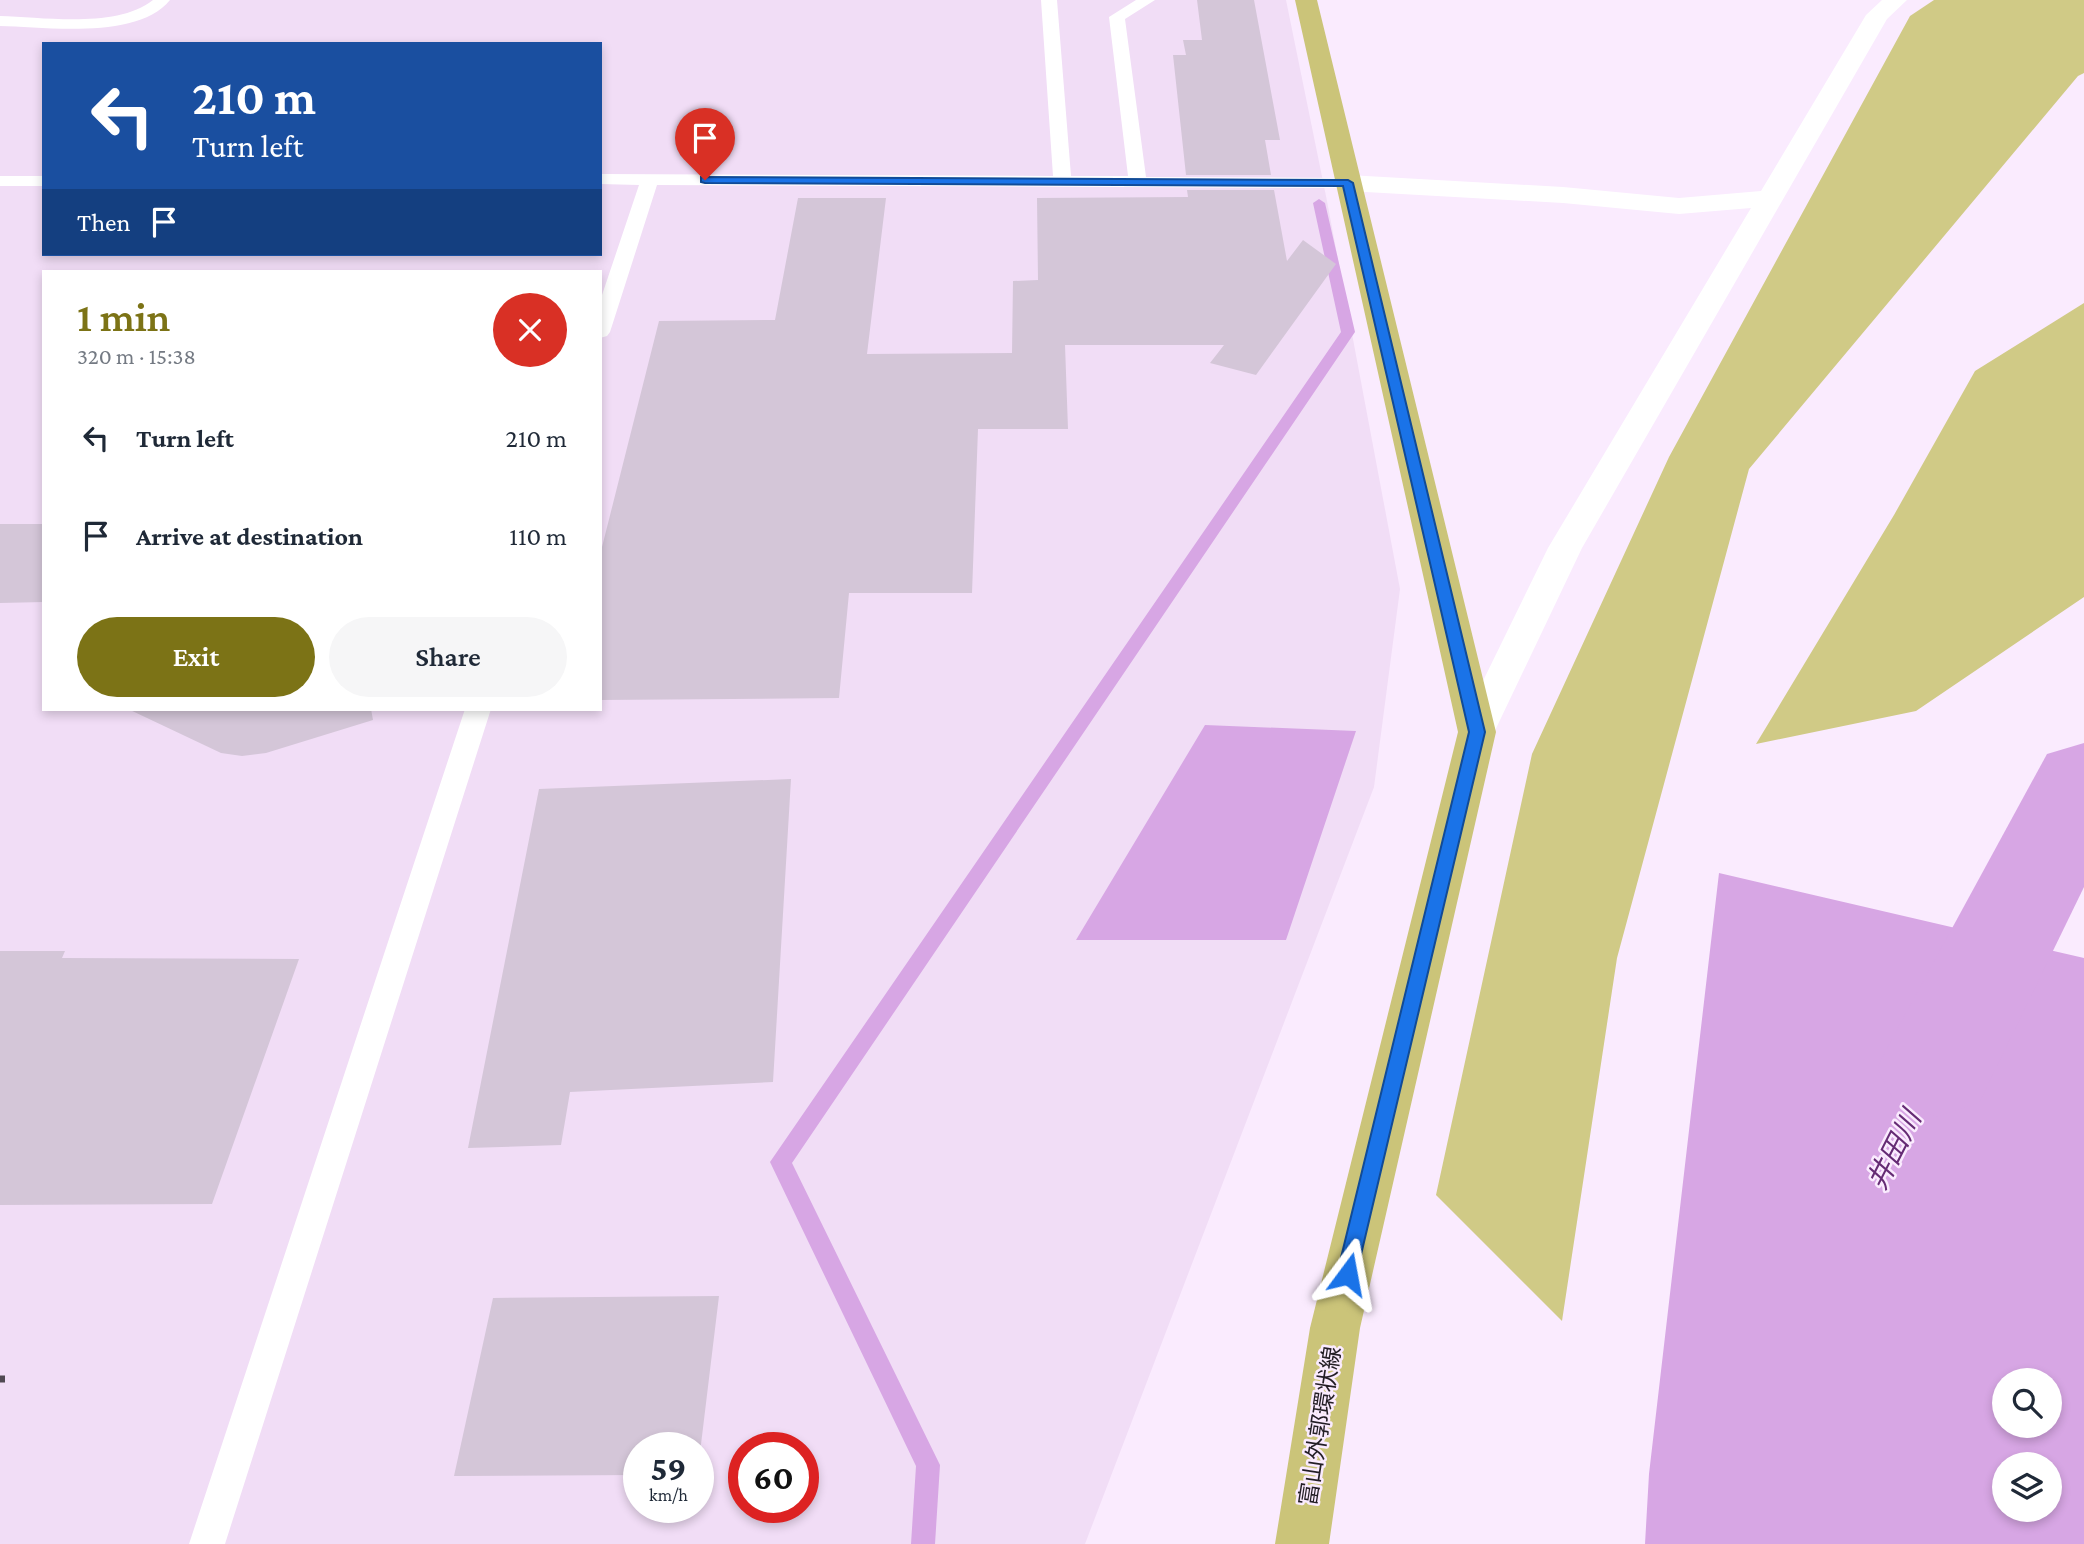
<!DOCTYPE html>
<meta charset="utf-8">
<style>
:root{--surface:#fff;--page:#f6f6f7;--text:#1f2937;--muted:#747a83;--accent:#7c7316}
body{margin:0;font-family:"Crimson Pro","Noto Sans JP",serif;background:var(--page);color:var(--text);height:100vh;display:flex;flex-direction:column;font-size:26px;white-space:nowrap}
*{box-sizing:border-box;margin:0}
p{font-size:23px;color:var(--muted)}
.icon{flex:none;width:38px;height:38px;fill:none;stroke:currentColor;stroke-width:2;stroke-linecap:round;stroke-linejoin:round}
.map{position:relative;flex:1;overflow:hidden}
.sheet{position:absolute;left:42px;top:270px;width:560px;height:441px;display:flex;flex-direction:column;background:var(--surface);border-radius:0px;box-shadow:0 4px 10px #0003}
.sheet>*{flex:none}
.guide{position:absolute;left:42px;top:42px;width:560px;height:214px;border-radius:0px;box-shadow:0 4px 10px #0003;background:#1a4fa0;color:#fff;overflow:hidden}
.buttons{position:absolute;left:1992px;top:1368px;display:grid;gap:14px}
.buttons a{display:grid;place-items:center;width:70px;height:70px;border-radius:50%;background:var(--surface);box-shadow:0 4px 10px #0003;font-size:35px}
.speed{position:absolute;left:623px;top:1432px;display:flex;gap:14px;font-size:35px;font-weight:700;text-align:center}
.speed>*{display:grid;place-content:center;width:91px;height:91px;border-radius:50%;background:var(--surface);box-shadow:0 4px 10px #0003;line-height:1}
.speed small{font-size:18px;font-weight:400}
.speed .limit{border:10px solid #d22;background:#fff;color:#111}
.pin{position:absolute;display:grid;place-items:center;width:60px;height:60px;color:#fff;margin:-72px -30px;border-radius:50% 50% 50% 0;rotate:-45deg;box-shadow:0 0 7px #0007}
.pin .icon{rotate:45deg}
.me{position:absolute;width:77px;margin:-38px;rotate:13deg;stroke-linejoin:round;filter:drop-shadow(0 0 5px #0008)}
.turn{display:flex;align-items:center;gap:24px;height:147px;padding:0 35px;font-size:32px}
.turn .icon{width:91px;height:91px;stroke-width:2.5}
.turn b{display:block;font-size:49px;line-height:60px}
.then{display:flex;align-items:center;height:66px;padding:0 35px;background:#0003;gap:14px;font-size:26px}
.round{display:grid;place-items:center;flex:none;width:74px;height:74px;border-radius:37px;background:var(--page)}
.overview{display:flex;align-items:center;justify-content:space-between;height:119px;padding:0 35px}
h1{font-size:42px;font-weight:600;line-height:52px;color:var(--accent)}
.button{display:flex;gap:14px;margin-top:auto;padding:14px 35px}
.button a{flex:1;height:80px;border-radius:42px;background:var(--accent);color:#fff;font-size:28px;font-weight:600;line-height:80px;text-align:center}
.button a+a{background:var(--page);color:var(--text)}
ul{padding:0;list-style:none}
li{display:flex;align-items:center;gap:21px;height:98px;padding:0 35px}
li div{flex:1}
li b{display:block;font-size:26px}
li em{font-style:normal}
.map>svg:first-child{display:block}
.built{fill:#f1ddf6;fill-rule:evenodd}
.green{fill:#d0ca86}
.water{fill:#d7a6e4;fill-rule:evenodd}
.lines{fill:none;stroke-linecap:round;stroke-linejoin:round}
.stream{fill:#d7a6e4;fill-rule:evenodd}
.river{fill:#d7a6e4;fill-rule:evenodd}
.building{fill:#d4c6d8}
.service{fill:#fff;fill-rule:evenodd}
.minor{fill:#fff;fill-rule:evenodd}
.primary{fill:#cbc479;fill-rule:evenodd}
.rail{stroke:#504952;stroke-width:7;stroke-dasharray:16 16;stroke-linecap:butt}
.route{fill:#1a73e8;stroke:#114b97;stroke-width:2}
.labels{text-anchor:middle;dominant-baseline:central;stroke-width:5;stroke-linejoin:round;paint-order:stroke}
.street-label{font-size:23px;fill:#231e25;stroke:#faebfe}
.near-water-label{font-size:28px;font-style:italic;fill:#652b74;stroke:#faebfe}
</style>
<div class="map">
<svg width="2084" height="1544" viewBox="0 0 2084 1544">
<rect width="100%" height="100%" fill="#faebfe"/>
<path class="built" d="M0 0H1286L1327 201 1400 589 1374 787 1085 1544H0ZM44 44H600V254H44ZM44 271H600V709H44ZM639 1447H698V1507H639ZM744 1447H803V1507H744Z"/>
<path class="green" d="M1934 0H2084V73L2078 76 1749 469 1617 958 1562 1321 1436 1195 1532 754 1669 457 1910 16Z
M2084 303V597L1916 711 1756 744 1894 515 1975 371Z"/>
<path class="water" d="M1205 725 1356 731 1286 940H1076Z
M1719 873 2084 958V1544H1645L1649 1474ZM2004 1381H2049V1426H2004ZM2004 1465H2049V1510H2004Z"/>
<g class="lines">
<path class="stream" d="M1319 199 1325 203 1355 332 792 1163 940 1465 935 1544H911L916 1466 770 1162 1341 332 1313 203Z"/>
<path class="river" d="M2084 743V887L1979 1103 1937 1117 1895 1103 1877 1068 1895 1033 2047 754Z"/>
</g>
<path class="building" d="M1197 0H1254L1280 140H1265L1271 175H1186L1173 55H1186L1183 40H1202Z
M1187 190H1274L1287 261 1303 240 1336 264 1256 375 1210 363 1224 345H1065L1068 429H978L972 593H849L839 698 600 700V555L659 321 775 320 798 198H886L867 354 1012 353 1013 281 1038 280 1037 198 1188 197Z
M0 524H44V602L0 603Z
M128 709H371L373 720 266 753 242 756 221 753Z
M791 779 773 1082 570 1092 561 1145 468 1148 539 789Z
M0 951H65L62 958 299 959 212 1204 0 1205Z
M719 1296 698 1469V1447H639V1475L454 1476 493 1298Z"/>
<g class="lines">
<path class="service" d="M153 0H170C138 40 46 27 0 26V16C43 17 117 29 153 0Z
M1041 0H1057L1071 176H1128L1109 17 1136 0H1155L1125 19 1146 177 1348 178 1357 183 1348 188 657 185 610 332 607 336 600 338V301L639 185 600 184V174L1053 176Z
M0 176H44V186H0Z
M465 709H491L225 1544H189Z"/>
<path class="minor" d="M1882 0H1907L1887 19 1582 548 1490 741 1477 745 1464 741 1458 732 1548 548 1751 208 1679 214 1563 203 1348 191 1339 189 1335 183 1339 177 1348 175 1563 187 1679 198 1761 191 1866 15Z"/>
<path class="primary" d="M1295 0H1317L1496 732 1360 1328 1329 1544H1275L1310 1328 1458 732Z"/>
<path class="rail" d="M0 1379H5"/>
</g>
<path class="route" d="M701 177 1348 180 1353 183 1485 732 1355 1280 1348 1283 1340 1280 1337 1274 1469 732 1343 186 705 183 701 182Z"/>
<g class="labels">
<g class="street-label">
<text transform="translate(1320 1426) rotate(-81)">富山外郭環状線</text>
</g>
<g class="near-water-label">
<text transform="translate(1894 1150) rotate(-63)">井田川</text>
</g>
</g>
</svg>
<div class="buttons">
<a><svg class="icon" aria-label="search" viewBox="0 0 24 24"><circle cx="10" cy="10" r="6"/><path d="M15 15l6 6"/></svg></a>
<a><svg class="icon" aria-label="layers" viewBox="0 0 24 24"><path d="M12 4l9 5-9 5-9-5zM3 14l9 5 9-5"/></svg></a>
</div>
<div class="speed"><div>59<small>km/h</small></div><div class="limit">60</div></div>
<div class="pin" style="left:705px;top:180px;background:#d93025"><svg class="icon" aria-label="arrive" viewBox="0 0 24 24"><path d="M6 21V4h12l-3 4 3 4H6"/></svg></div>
<svg class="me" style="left:1348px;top:1274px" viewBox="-20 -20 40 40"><path d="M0-17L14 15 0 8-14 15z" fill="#1a73e8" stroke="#fff" stroke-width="4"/></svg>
<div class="guide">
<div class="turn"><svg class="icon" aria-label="left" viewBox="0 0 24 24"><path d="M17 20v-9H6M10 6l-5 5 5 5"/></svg><div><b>210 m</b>Turn left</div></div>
<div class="then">Then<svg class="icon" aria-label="arrive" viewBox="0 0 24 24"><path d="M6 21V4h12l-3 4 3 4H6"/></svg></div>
</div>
<section class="sheet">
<div class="overview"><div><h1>1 min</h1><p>320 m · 15:38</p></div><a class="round" style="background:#d93025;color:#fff"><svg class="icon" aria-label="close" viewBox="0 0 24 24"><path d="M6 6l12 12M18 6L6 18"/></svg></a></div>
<ul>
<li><svg class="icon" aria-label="left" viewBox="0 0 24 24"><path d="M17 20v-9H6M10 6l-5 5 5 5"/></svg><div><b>Turn left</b></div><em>210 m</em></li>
<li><svg class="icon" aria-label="arrive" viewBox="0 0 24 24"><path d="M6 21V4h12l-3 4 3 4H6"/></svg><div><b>Arrive at destination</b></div><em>110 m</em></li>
</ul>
<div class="button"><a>Exit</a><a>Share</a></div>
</section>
</div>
